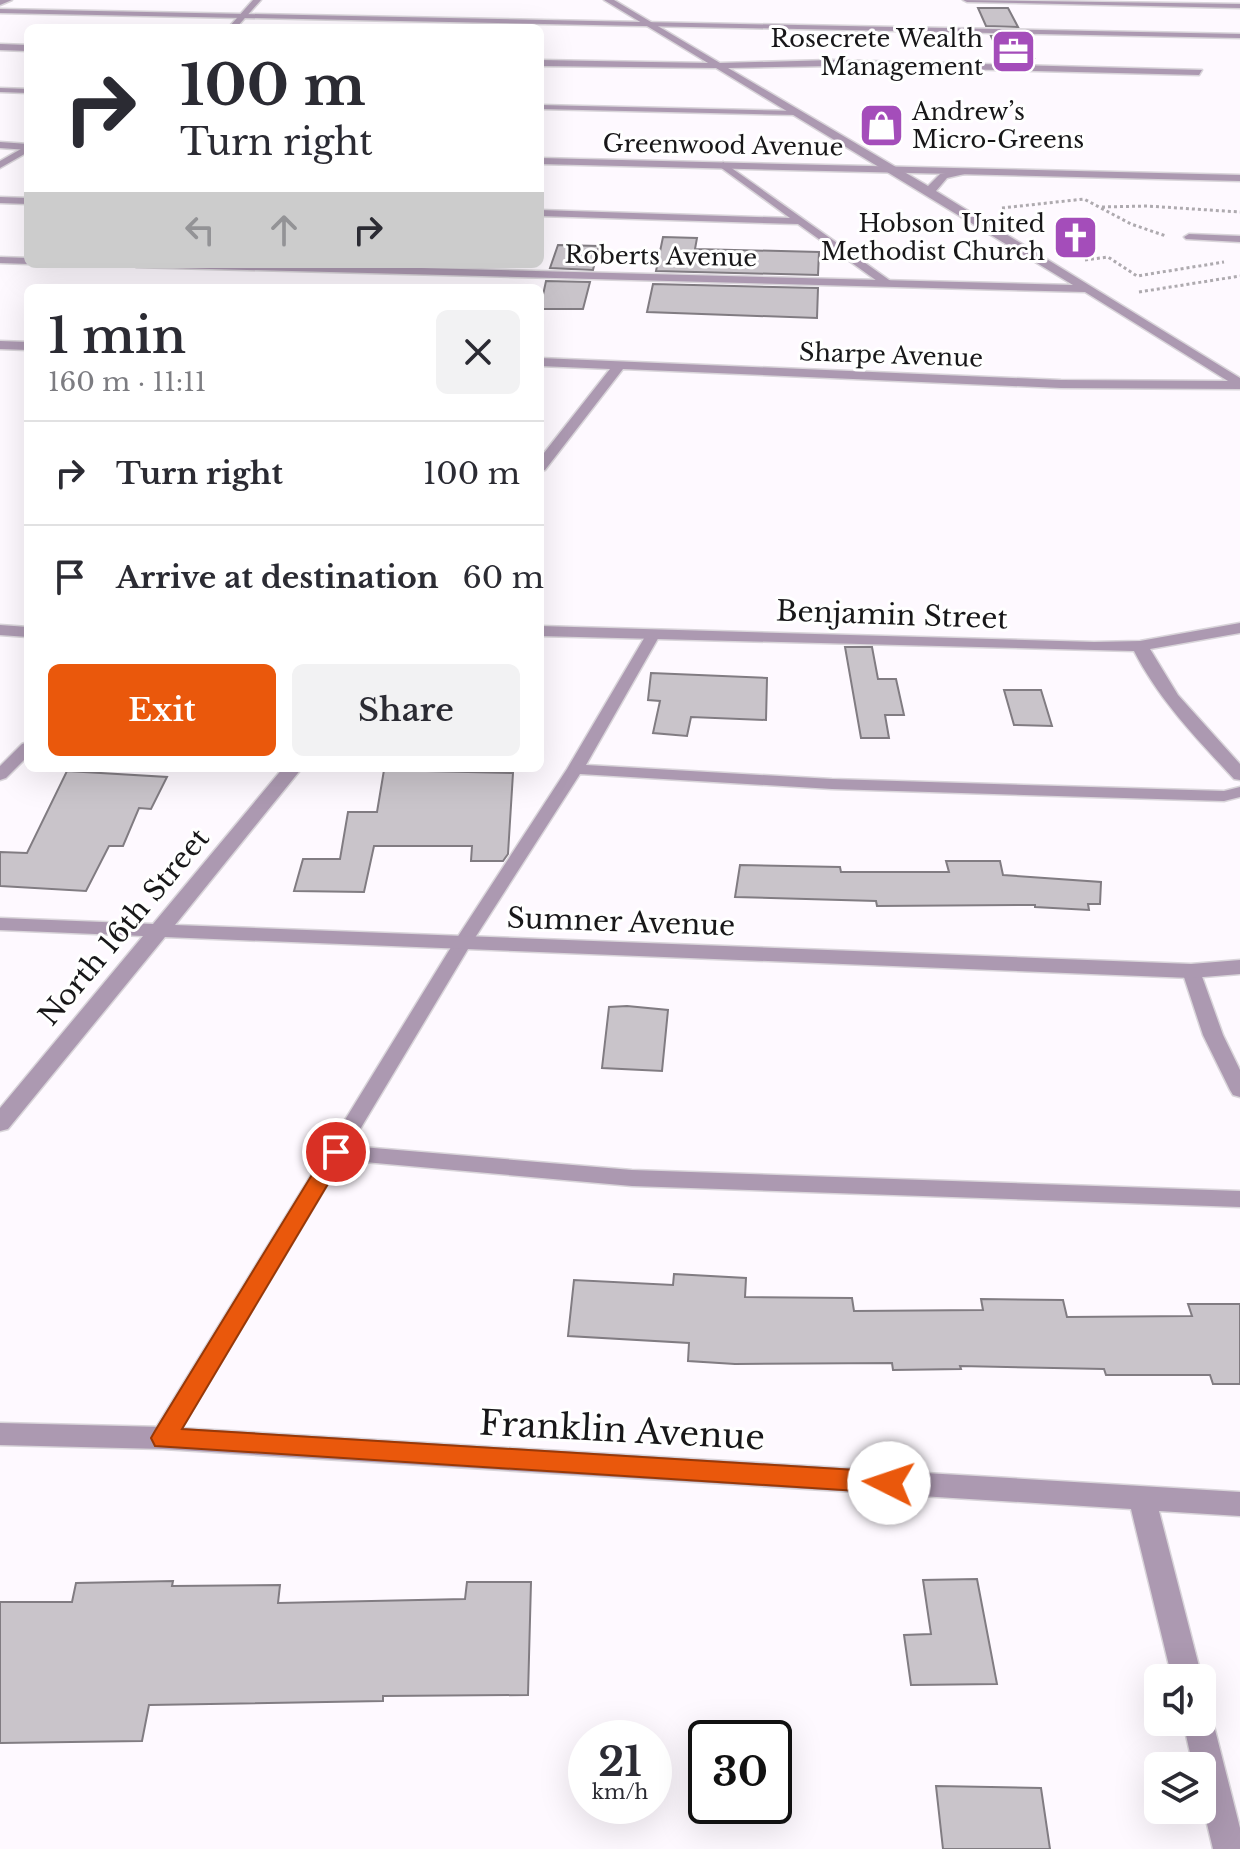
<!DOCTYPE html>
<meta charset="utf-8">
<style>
:root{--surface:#fff;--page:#f2f2f3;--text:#2b2b33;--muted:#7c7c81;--line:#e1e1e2;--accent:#ea580c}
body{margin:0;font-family:"Libre Baskerville",serif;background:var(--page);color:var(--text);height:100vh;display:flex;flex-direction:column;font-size:30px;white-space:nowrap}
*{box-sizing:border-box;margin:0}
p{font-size:26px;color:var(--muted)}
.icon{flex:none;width:44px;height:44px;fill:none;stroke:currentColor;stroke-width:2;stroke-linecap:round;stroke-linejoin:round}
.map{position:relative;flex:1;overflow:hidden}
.panel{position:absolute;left:24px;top:284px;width:520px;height:488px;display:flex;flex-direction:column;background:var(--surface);border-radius:12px;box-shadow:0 8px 32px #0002}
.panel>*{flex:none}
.banner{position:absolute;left:24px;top:24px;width:520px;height:244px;border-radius:12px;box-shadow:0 8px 32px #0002;background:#fff;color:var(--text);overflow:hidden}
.controls{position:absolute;left:1144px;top:1664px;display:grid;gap:16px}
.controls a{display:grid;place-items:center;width:72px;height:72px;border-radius:12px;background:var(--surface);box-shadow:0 8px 32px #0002;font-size:40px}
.speed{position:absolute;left:568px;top:1720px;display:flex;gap:16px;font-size:40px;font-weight:700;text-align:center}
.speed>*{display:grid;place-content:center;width:104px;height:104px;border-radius:50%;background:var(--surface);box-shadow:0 8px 32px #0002;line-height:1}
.speed small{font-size:20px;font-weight:400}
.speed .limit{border:4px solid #111;border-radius:12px;background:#fff;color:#111}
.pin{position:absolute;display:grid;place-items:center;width:68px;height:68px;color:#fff;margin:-34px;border:4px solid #fff;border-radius:50%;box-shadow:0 2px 8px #0007}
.me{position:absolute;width:88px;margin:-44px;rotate:274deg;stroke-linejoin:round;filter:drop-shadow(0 0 6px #0008)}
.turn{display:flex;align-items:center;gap:28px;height:168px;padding:0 24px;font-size:36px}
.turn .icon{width:104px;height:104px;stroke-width:2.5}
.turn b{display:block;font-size:56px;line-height:68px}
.lanes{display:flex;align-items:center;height:76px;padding:0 24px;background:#0003;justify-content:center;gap:40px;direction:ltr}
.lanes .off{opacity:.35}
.round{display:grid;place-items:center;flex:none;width:84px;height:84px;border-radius:12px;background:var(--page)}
.headline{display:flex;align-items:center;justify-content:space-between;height:136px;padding:0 24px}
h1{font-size:48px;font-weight:600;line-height:60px}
.cta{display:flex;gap:16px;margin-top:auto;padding:16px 24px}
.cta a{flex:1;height:92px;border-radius:12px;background:var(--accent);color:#fff;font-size:32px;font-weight:600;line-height:92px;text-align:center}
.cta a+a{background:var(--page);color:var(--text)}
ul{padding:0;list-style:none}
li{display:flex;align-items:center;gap:24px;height:104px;padding:0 24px;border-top:2px solid var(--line)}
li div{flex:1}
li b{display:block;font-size:30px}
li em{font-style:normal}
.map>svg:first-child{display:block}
.building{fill:#c9c4ca;stroke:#817c82;stroke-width:2}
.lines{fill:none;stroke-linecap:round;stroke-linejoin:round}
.service-casing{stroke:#d9d5da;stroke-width:3}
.minor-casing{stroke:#d9d5da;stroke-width:3}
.tertiary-casing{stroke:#d9d5da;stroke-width:3}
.path{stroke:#aeaaaf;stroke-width:3;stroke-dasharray:3 3;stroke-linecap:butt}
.service{fill:#ac99b1;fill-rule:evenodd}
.minor{fill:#ac99b1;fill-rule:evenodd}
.tertiary{fill:#ac99b1;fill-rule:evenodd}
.route{fill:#ea580c;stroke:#983908;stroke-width:2}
.labels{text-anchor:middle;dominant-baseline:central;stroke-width:6;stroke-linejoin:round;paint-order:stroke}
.far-poi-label{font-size:24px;fill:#181719;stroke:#fff;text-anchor:end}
.far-street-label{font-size:24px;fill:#181719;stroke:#fff}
.street-label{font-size:28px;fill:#181719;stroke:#fff}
.near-street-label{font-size:34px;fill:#181719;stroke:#fff}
</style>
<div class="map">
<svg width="1240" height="1849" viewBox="0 0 1240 1849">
<rect width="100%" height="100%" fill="#fef9ff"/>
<path class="building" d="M978 8H1008L1018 27 986 26Z
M991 36 1023 37 1034 58 1000 57Z
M663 237 697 238 695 249 819 252 818 275 656 271Z
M558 245 599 246 593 270 550 268Z
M546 281 590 282 583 309H540Z
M653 284 818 288 817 318 647 312Z
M845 647H872L878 679H896L904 715H885L889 738H861Z
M651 673 767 678 766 720 691 717 687 736 653 733 660 701 648 700Z
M1004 690H1041L1052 726 1014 725Z
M384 770 513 773 508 854 503 861H471L472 846H374L364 892 294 891 303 859H340L348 812H377Z
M67 771 167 777 151 809 139 808 123 846H109L86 891 0 886V852L27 853Z
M946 861H1000L1003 875 1101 882 1100 904H1088L1089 910 1035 907V905L877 906 876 901 735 897 740 865 840 867 841 872H949Z
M627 1006 668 1010 662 1071 602 1068 609 1007Z
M674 1274 746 1278 745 1297 852 1298 854 1311 983 1310 981 1299 1063 1300 1067 1317 1192 1316 1188 1304H1240V1384H1213L1210 1375H1106L1104 1369 960 1366 961 1369 893 1370 892 1363 735 1364 688 1361 689 1343 568 1336 574 1280 673 1285Z
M977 1579 997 1684 911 1685 904 1635 931 1634 923 1580Z
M173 1581 172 1586 280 1585 278 1603 465 1599 467 1582H531L528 1695 383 1696V1701L149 1705 142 1741 0 1743V1602H72L76 1583Z
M936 1786 1041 1788 1050 1849H943Z"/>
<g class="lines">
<defs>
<path id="service" d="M0 9 1240 34V38L0 13Z
M0 88 28 89V93L0 92Z
M540 105 798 111 802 113 798 115 540 109Z
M723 162 892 282V286H884L798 224 540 216V210L790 218 720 167Z
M0 197 28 198V204L0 203Z
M1189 234 1240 236V242L1186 239 1184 237Z
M653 631 660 635 586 765 832 779 1224 791 1240 787V797L1224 801 832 789 580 774 471 944 350 1146 632 1170 1240 1191V1207L632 1186 342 1160 172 1445 163 1448 154 1445 151 1438 154 1431 453 944 567 769 646 635Z
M28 742V756L6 778 0 780V766L22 744Z
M1191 965 1200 971 1223 1035 1240 1070V1097L1233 1095 1230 1090 1203 1035 1182 971Z"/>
<path id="minor" d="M0 0H12L0 5Z
M253 0H261L236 28H228Z
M604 0H614L720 63 832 60 1202 70 1199 75 832 66 728 68 928 186 940 174 969 169V173L947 178 936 191 1240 378V389L1061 388 623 369 545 470 540 471V458L610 369 540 366V358L1061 380 1228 381 1085 292 136 267 130 264H265L1073 285 716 68 540 66V60L708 63Z
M963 0 1240 4V8L967 2Z
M0 44 28 45V51L0 50Z
M28 145V152L0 168V161Z
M0 257 28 258 29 264 0 263Z
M0 341 28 342V350L0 349Z
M1240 623V633L1150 649 1178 695 1240 764V780L1234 779C1197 739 1159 700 1134 651L540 636V626L1094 642 1140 641Z
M0 625 28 627V637L0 635Z
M283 768H302L175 925 1191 964 1240 960V974L1191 978 165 937 8 1129 0 1131V1108L143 936 0 930V918L153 924Z
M0 1423 163 1427 1240 1492V1516L1159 1511 1202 1678H1172L1131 1509 163 1449 0 1445Z
M1202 1709 1209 1712 1213 1722 1240 1828V1849H1213L1202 1803V1766H1193L1183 1722H1202Z"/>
<path id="tertiary" d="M0 142 28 144V150L0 148Z
M540 158 1240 175V181L540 164Z"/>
</defs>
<use href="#service" class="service-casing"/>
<use href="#minor" class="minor-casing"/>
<use href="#tertiary" class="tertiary-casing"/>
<path class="path" d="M1102 207 1147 206 1240 212
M1002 208 1084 199 1131 224 1166 236
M1085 260 1108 257 1137 276 1224 262
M1139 292 1240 276"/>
<use href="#service" class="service"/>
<use href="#minor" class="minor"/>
<use href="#tertiary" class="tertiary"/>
</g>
<path class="route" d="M336 1145 344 1147 347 1152 182 1429 889 1472 898 1475 902 1483 898 1490 889 1493 155 1446 151 1438 155 1431 329 1147Z"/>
<defs>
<symbol id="office-square" viewBox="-11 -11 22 22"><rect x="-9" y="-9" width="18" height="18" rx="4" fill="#a44dba" stroke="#fff"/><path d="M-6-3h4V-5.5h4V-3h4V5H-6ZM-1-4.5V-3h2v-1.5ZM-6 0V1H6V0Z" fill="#fff"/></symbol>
<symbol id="shop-square" viewBox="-11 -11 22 22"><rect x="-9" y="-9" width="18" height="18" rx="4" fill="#a44dba" stroke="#fff"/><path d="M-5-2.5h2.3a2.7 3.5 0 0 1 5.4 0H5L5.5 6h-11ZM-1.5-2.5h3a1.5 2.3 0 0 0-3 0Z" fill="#fff"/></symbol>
<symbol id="church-square" viewBox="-11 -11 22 22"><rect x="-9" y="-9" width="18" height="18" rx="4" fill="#a44dba" stroke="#fff"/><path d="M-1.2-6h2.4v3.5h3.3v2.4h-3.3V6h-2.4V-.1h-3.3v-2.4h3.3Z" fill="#fff"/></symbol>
</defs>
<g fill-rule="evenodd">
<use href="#office-square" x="988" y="26" width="51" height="51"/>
<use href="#shop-square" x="856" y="100" width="51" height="51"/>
<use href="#church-square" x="1050" y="212" width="51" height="51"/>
</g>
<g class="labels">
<g class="far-poi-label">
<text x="983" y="38">Rosecrete Wealth<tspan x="983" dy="28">Management</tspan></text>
<text x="912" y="111" text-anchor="start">Andrew’s<tspan x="912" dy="28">Micro-Greens</tspan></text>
<text x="1045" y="223">Hobson United<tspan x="1045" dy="28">Methodist Church</tspan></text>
</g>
<g class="far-street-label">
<text transform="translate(723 145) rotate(1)">Greenwood Avenue</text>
<text transform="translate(661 256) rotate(1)">Roberts Avenue</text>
<text transform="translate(891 355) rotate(2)">Sharpe Avenue</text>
</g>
<g class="street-label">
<text transform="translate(892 615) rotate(2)">Benjamin Street</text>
<text transform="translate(621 922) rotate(2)">Sumner Avenue</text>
<text transform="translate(124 927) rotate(-50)">North 16th Street</text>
</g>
<g class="near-street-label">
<text transform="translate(622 1430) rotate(3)">Franklin Avenue</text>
</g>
</g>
</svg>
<div class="controls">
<a><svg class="icon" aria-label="sound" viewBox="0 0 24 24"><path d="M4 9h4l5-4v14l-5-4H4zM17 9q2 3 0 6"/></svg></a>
<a><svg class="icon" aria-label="layers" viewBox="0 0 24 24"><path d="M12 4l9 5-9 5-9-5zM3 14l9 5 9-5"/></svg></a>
</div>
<div class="speed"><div>21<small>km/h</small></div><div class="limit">30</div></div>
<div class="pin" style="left:336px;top:1152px;background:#d93025"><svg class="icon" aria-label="arrive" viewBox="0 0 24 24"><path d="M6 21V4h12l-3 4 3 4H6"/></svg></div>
<svg class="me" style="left:889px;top:1483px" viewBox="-20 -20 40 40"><circle r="19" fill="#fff"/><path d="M0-13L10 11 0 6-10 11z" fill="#ea580c"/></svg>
<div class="banner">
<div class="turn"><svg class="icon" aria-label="right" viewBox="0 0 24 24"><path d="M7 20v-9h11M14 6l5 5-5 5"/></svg><div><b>100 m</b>Turn right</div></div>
<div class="lanes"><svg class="icon off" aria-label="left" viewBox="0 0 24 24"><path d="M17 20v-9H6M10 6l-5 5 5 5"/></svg><svg class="icon off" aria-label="ahead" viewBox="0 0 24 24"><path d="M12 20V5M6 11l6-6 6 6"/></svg><svg class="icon" aria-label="right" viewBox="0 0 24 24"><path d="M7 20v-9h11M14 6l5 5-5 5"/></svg></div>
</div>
<section class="panel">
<div class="headline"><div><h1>1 min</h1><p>160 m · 11:11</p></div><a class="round"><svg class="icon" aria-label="close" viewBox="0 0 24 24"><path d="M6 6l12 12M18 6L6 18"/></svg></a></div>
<ul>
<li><svg class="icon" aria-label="right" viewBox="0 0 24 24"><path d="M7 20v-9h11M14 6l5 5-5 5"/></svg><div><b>Turn right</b></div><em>100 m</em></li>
<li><svg class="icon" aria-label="arrive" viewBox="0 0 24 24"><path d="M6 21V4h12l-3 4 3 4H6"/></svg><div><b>Arrive at destination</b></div><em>60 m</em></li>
</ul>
<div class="cta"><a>Exit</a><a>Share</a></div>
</section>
</div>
